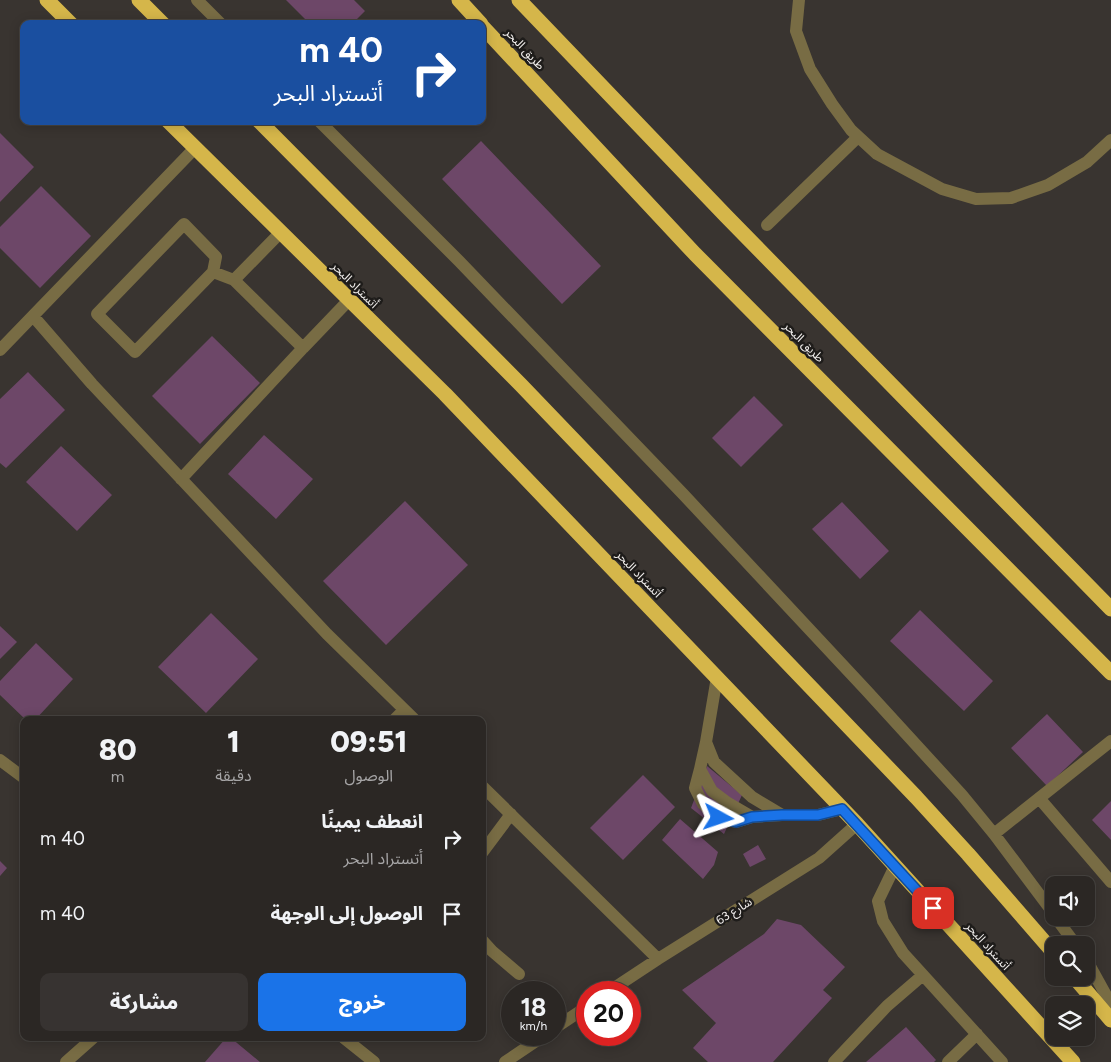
<!DOCTYPE html>
<html lang="ar">
<meta charset="utf-8">
<style>
:root{--surface:#2b2724;--page:#373331;--text:#f1f3f6;--muted:#a6a5a6;--line:#474441;--accent:#1a73e8}
body{margin:0;font-family:Figtree,"Noto Sans Arabic",sans-serif;background:var(--page);color:var(--text);direction:rtl;height:100vh;display:flex;flex-direction:column;font-size:19px;white-space:nowrap}
*{box-sizing:border-box;margin:0}
p{font-size:16px;color:var(--muted)}
.icon{flex:none;width:28px;height:28px;fill:none;stroke:currentColor;stroke-width:2;stroke-linecap:round;stroke-linejoin:round}
.map{position:relative;flex:1;overflow:hidden;direction:ltr}
.sheet{position:absolute;left:20px;top:716px;width:466px;height:325px;display:flex;flex-direction:column;background:var(--surface);border-radius:10px;box-shadow:0 2px 12px #0003,0 0 0 1px var(--line);direction:rtl}
.sheet>*{flex:none}
.hud{position:absolute;left:20px;top:20px;width:466px;height:105px;border-radius:10px;box-shadow:0 2px 12px #0003,0 0 0 1px var(--line);direction:rtl;background:#1a4fa0;color:#fff;overflow:hidden}
.fabs{position:absolute;left:1045px;top:876px;display:grid;gap:10px}
.fabs a{display:grid;place-items:center;width:50px;height:50px;border-radius:10px;background:var(--surface);box-shadow:0 2px 12px #0003,0 0 0 1px var(--line);font-size:25px}
.speed{position:absolute;left:501px;top:981px;display:flex;gap:10px;font-size:25px;font-weight:700;text-align:center}
.speed>*{display:grid;place-content:center;width:65px;height:65px;border-radius:50%;background:var(--surface);box-shadow:0 2px 12px #0003,0 0 0 1px var(--line);line-height:1}
.speed small{font-size:12px;font-weight:400}
.speed .limit{border:8px solid #d22;background:#fff;color:#111}
.pin{position:absolute;display:grid;place-items:center;width:42px;height:42px;color:#fff;margin:-21px;border-radius:10px;box-shadow:0 2px 8px #0006}
.me{position:absolute;width:55px;margin:-28px;rotate:95deg;stroke-linejoin:round;filter:drop-shadow(0 0 4px #0008)}
.turn{display:flex;align-items:center;gap:18px;height:105px;padding:0 20px;font-size:22px}
.turn .icon{width:65px;height:65px;stroke-width:2.5}
.turn b{display:block;font-size:35px;line-height:42px}
.eta{display:flex;justify-content:space-evenly;align-items:center;height:85px;text-align:center}
.eta b{font-size:30px;font-weight:800;line-height:35px}
.button{display:flex;gap:10px;margin-top:auto;padding:10px 20px}
.button a{flex:1;height:58px;border-radius:10px;background:var(--accent);color:#fff;font-size:20px;font-weight:800;line-height:58px;text-align:center}
.button a+a{background:var(--page);color:var(--text)}
ul{padding:0;list-style:none}
li{display:flex;align-items:center;gap:15px;height:75px;padding:0 20px}
li div{flex:1}
li b{display:block;font-size:19px}
li em{font-style:normal}
.map>svg:first-child{display:block}
.building{fill:#6d4768}
.lines{fill:none;stroke-linecap:round;stroke-linejoin:round}
.minor{stroke:#786c44;stroke-width:12}
.highway{stroke:#d5b64a;stroke-width:15}
.route-casing{stroke:#114b97;stroke-width:12}
.route{stroke:#1a73e8;stroke-width:9}
.labels{text-anchor:middle;dominant-baseline:central;stroke-width:5;stroke-linejoin:round;paint-order:stroke}
.street-label{font-size:12px;fill:#f3f0ee;stroke:#1e1c1a}
</style>
<div class="map">
<svg width="1111" height="1062" viewBox="0 0 1111 1062">
<rect width="100%" height="100%" fill="#393430"/>
<path class="building" d="M286 0H354L365 11 352 24H310Z
M0 133 34 167 0 202Z
M481 141 601 266 562 304 442 179Z
M41 186 91 236 40 288 0 248V227Z
M212 336 260 383 200 444 152 396Z
M28 372 65 410 6 468 0 463V399Z
M754 396 783 425 741 467 712 438Z
M264 435 313 479 276 519 228 474Z
M61 446 112 495 77 531 26 482Z
M405 501 468 565 386 645 323 581Z
M842 502 889 551 860 579 812 529Z
M920 610 993 681 964 711 890 641Z
M211 613 258 659 206 713 158 667Z
M0 626 17 642 0 659Z
M36 643 73 679 35 720H26L0 695V681Z
M1047 714 1083 752 1047 786 1011 748Z
M707 766 742 795 724 834 691 808Z
M643 775 675 807 623 860 590 828Z
M1111 801V840L1092 820Z
M680 819 718 852 714 865 703 879 662 840Z
M758 845 766 859 750 867 743 854Z
M0 861 7 868 0 876Z
M777 919 801 925 845 967 823 990 832 998 773 1062H708L693 1048 716 1023 682 990 764 934Z
M906 1027 936 1060 934 1062H866Z
M226 1038H231L260 1062H205Z"/>
<g class="lines">
<path class="minor" d="M197 0 221 24
M799 0 796 31 810 69 832 104 851 130 877 154 942 189 976 199 1011 198 1048 185 1087 162 1111 140
M319 121 459 261 683 494 866 690 962 795 994 834 1054 914
M767 225 858 137
M234 280 281 232
M33 316 92 384 327 634 415 720
M303 348 349 300
M0 350 195 148
M181 479 303 348 234 280 213 272 216 257 184 224 97 314 135 352 213 272
M717 677 706 742 714 762 752 797 782 815H818L842 809
M394 720 404 710
M706 742 700 769 712 791 728 803 752 817 782 815
M0 760 24 778
M700 769 695 788 703 804 719 818 736 822 752 817
M482 786 658 959
M1039 798 1111 882
M994 834 1111 741
M482 853 511 814
M895 866 878 901 883 921 903 953 1002 1062
M1056 918 1076 945
M482 940 492 951 519 974
M1086 959 1107 997 1111 1007
M608 992 658 959 819 858 857 824
M555 1028 588 1006
M344 1038 374 1062
M66 1062 93 1038
M505 1062 545 1035
M834 1062 887 1006 923 975
M948 1062 977 1034"/>
<path class="highway" d="M47 0 71 24
M139 0 163 24
M459 0 481 24
M519 0 726 216 1111 609
M482 26 695 254 1111 673
M168 121 445 394 857 824 1073 1062
M259 121 521 385 916 797 968 854 1054 953
M1075 978 1111 1020"/>
</g>
<g class="lines">
<defs>
<path id="route" d="M719 818 736 822 752 817 782 815H818L842 809 933 908"/>
</defs>
<use href="#route" class="route-casing"/>
<use href="#route" class="route"/>
</g>
<g class="labels">
<g class="street-label">
<text transform="translate(525 49) rotate(47)">طريق البحر</text>
<text transform="translate(355 285) rotate(45)">أتستراد البحر</text>
<text transform="translate(804 342) rotate(45)">طريق البحر</text>
<text transform="translate(639 574) rotate(46)">أتستراد البحر</text>
<text transform="translate(734 911) rotate(-32)">شارع 63</text>
<text transform="translate(988 946) rotate(48)">أتستراد البحر</text>
</g>
</g>
</svg>
<div class="fabs">
<a><svg class="icon" aria-label="sound" viewBox="0 0 24 24"><path d="M4 9h4l5-4v14l-5-4H4zM17 9q2 3 0 6"/></svg></a>
<a><svg class="icon" aria-label="search" viewBox="0 0 24 24"><circle cx="10" cy="10" r="6"/><path d="M15 15l6 6"/></svg></a>
<a><svg class="icon" aria-label="layers" viewBox="0 0 24 24"><path d="M12 4l9 5-9 5-9-5zM3 14l9 5 9-5"/></svg></a>
</div>
<div class="speed"><div>18<small>km/h</small></div><div class="limit">20</div></div>
<div class="pin" style="left:933px;top:908px;background:#d93025"><svg class="icon" aria-label="arrive" viewBox="0 0 24 24"><path d="M6 21V4h12l-3 4 3 4H6"/></svg></div>
<svg class="me" style="left:719px;top:818px" viewBox="-20 -20 40 40"><path d="M0-17L14 15 0 8-14 15z" fill="#1a73e8" stroke="#fff" stroke-width="4"/></svg>
<div class="hud">
<div class="turn"><svg class="icon" aria-label="right" viewBox="0 0 24 24"><path d="M7 20v-9h11M14 6l5 5-5 5"/></svg><div><b>40 m</b>أتستراد البحر</div></div>
</div>
<section class="sheet">
<div class="eta">
<div><b>09:51</b><p>الوصول</p></div>
<div><b>1</b><p>دقيقة</p></div>
<div><b>80</b><p>m</p></div>
</div>
<ul>
<li><svg class="icon" aria-label="right" viewBox="0 0 24 24"><path d="M7 20v-9h11M14 6l5 5-5 5"/></svg><div><b>انعطف يمينًا</b><p>أتستراد البحر</p></div><em>40 m</em></li>
<li><svg class="icon" aria-label="arrive" viewBox="0 0 24 24"><path d="M6 21V4h12l-3 4 3 4H6"/></svg><div><b>الوصول إلى الوجهة</b></div><em>40 m</em></li>
</ul>
<div class="button"><a>خروج</a><a>مشاركة</a></div>
</section>
</div>
